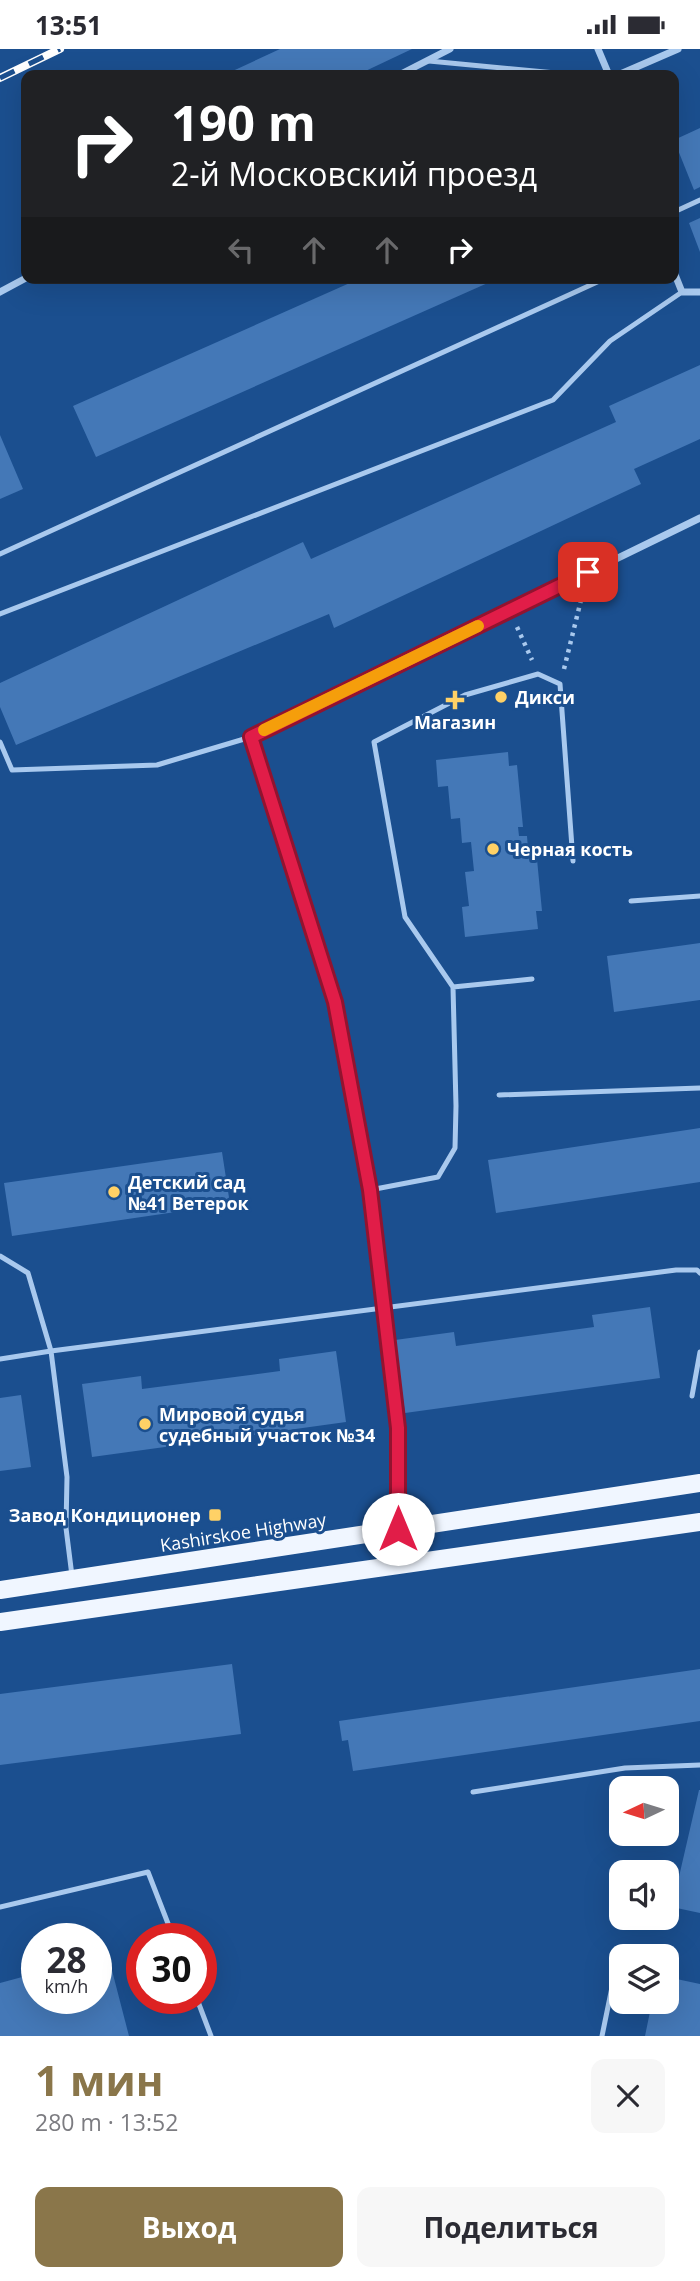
<!DOCTYPE html>
<html lang="ru">
<meta charset="utf-8">
<style>
:root{--surface:#fff;--page:#f7f7f7;--text:#2b2b33;--muted:#7c7c81;--accent:#8a764a}
body{margin:0;font-family:"Open Sans",sans-serif;background:var(--page);color:var(--text);height:100vh;display:flex;flex-direction:column;font-size:26px;white-space:nowrap}
*{box-sizing:border-box;margin:0}
p{font-size:23px;color:var(--muted)}
.icon{flex:none;width:38px;height:38px;fill:none;stroke:currentColor;stroke-width:2;stroke-linecap:round;stroke-linejoin:round}
.map{position:relative;height:1987px;overflow:hidden}
.sheet{display:flex;flex-direction:column;background:var(--surface);flex:1}
.sheet>*{flex:none}
.guide{position:absolute;left:21px;top:21px;width:658px;height:214px;border-radius:14px;box-shadow:0 7px 28px #0002;background:#202124;color:#fff;overflow:hidden}
.needle{width:46px;rotate:266deg}
.fabs{position:absolute;left:609px;top:1727px;display:grid;gap:14px}
.fabs a{display:grid;place-items:center;width:70px;height:70px;border-radius:14px;background:var(--surface);box-shadow:0 7px 28px #0002;font-size:35px}
.speed{position:absolute;left:21px;top:1874px;display:flex;gap:14px;font-size:35px;font-weight:700;text-align:center}
.speed>*{display:grid;place-content:center;width:91px;height:91px;border-radius:50%;background:var(--surface);box-shadow:0 7px 28px #0002;line-height:1}
.speed small{font-size:18px;font-weight:400}
.speed .limit{border:10px solid #d22;background:#fff;color:#111}
.pin{position:absolute;display:grid;place-items:center;width:60px;height:60px;color:#fff;margin:-30px;border-radius:14px;box-shadow:0 4px 10px #0006}
.me{position:absolute;width:77px;margin:-38px;rotate:0deg;stroke-linejoin:round;filter:drop-shadow(0 0 5px #0008)}
.turn{display:flex;align-items:center;gap:24px;height:147px;padding:0 35px;font-size:32px}
.turn .icon{width:91px;height:91px;stroke-width:2.5}
.turn b{display:block;font-size:49px;line-height:60px}
.lanes{display:flex;align-items:center;height:66px;padding:0 35px;background:#0003;justify-content:center;gap:35px;direction:ltr}
.lanes .off{opacity:.35}
.round{display:grid;place-items:center;flex:none;width:74px;height:74px;border-radius:14px;background:var(--page)}
.summary{display:flex;align-items:center;justify-content:space-between;height:119px;padding:0 35px}
h1{font-size:42px;font-weight:700;line-height:52px;color:var(--accent)}
.action{display:flex;gap:14px;margin-top:auto;padding:14px 35px}
.action a{flex:1;height:80px;border-radius:14px;background:var(--accent);color:#fff;font-size:28px;font-weight:700;line-height:80px;text-align:center}
.action a+a{background:var(--page);color:var(--text)}
.status{display:flex;justify-content:space-between;align-items:center;height:49px;padding:0 35px;background:var(--surface);direction:ltr}
.status svg{height:19px;fill:currentColor}
.map>svg:first-child{display:block}
.building{fill:#4478b7}
.lines{fill:none;stroke-linecap:round;stroke-linejoin:round}
.path{stroke:#a9c9ee;stroke-width:4.5;stroke-dasharray:3.5 5;stroke-linecap:butt}
.service{stroke:#a9c9ee;stroke-width:5}
.minor{stroke:#a9c9ee;stroke-width:7}
.primary{stroke:#f0f6ff;stroke-width:18}
.rail-casing{stroke:#fff;stroke-width:8}
.rail{stroke:#1b4f8f;stroke-width:5;stroke-dasharray:16;stroke-linecap:butt}
.route-casing{stroke:#92132f;stroke-width:18}
.route{stroke:#e11d48;stroke-width:12}
.slow{stroke:#f59e0b;stroke-width:12}
.poi-dot{fill:#ffd166;stroke:#1b4f8f;stroke-width:2.5}
.labels{text-anchor:middle;dominant-baseline:central;stroke-width:6;stroke-linejoin:round;paint-order:stroke}
.poi-label{font-size:18px;font-weight:bold;fill:#fff;stroke:#1b4f8f;text-anchor:start}
.street-label{font-size:18px;fill:#fff;stroke:#1b4f8f}
</style>
<div class="status"><b>13:51</b><svg viewBox="0 0 49 12"><path d="M0 12V9h3v3zM5 12V6h3v6zM10 12V3h3v9zM15 12V0h3v12zM26 1h20v11H26zM47 4h2v5h-2z"/></svg></div>
<div class="map">
<svg width="700" height="1987" viewBox="0 0 700 1987">
<rect width="100%" height="100%" fill="#1b4f8f"/>
<path class="building" d="M280 0H412L357 26H224Z
M700 79V138L694 141 674 91Z
M700 169V203L689 174Z
M361 229H499L96 408 73 357Z
M700 316V390L634 420 641 435 334 579 329 565 16 696 0 658V634L303 493 311 510 616 373 609 357Z
M0 386 23 440 0 450Z
M508 703 509 717 517 716 523 778H518L519 787H527L528 800H536L542 862H536L538 880 465 888 462 858 469 857 465 823 474 822 471 793 462 794 460 769 451 770 448 737 438 738 436 711Z
M700 894V951L614 963 607 907Z
M700 1079V1133L496 1164 488 1111Z
M222 1103 230 1155 12 1187 4 1134Z
M650 1258 660 1329 405 1364 395 1291 454 1283 456 1297 594 1278 592 1266Z
M336 1302 346 1373 92 1408 82 1335 141 1327 142 1340 280 1322 279 1310Z
M21 1346 31 1418 0 1422V1349Z
M232 1615 241 1685 0 1716V1645Z
M700 1620V1672L353 1722 348 1691 342 1692 339 1672Z
M699 1741H700V1864L672 1858Z
M108 1906 129 1987H0V1934L37 1924V1950H96V1909Z
M667 1928 700 1935V1987H645L652 1953H667Z"/>
<g class="lines">
<path class="path" d="M517 578 532 611
M564 620 582 547"/>
<path class="service" d="M429 12 577 26
M674 163 700 151
M0 505 606 229
M0 565 553 351 610 292 682 243
M0 693 12 721 157 716 251 688
M631 852 700 847
M453 938 532 930
M499 1046 700 1039
M370 1141 438 1128 455 1099 456 1057 453 938 405 868 374 693 465 646 538 625 560 635 573 812
M0 1207 28 1224 51 1302 676 1221H697L700 1224
M0 1310 51 1302 67 1428 66 1479 72 1527
M692 1347 700 1303
M473 1743 625 1719 700 1716
M0 1858 148 1823 174 1890
M197 1950 211 1987
M602 1987 619 1904"/>
<path class="minor" d="M598 0 609 26
M399 26 450 0
M618 26 678 0
M674 223 682 243H700
M0 243 26 229
M398 1480V1379L370 1141 335 953 251 688 700 469"/>
<path class="primary" d="M0 1541 700 1434
M0 1573 700 1473"/>
<defs>
<path id="rail" d="M0 29 60 0"/>
</defs>
<use href="#rail" class="rail-casing"/>
<use href="#rail" class="rail"/>
</g>
<g class="lines">
<defs>
<path id="route" d="M398 1480V1379L370 1141 335 953 251 688 588 523"/>
</defs>
<use href="#route" class="route-casing"/>
<use href="#route" class="route"/>
<path class="slow" d="M264 681 478 577"/>
</g>
<g class="poi-dot">
<circle cx="501" cy="648" r="7"/>
<path d="M451.5 640.5h7v7h7v7h-7v7h-7v-7h-7v-7h7z"/>
<circle cx="493" cy="800" r="7"/>
<circle cx="114" cy="1143" r="7"/>
<circle cx="145" cy="1375" r="7"/>
<rect x="208" y="1459" width="14" height="14" rx="3.5"/>
</g>
<g class="labels">
<g class="poi-label">
<text x="515" y="648">Дикси</text>
<text x="455" y="673" text-anchor="middle">Магазин</text>
<text x="507" y="800">Черная кость</text>
<text x="128" y="1133">Детский сад<tspan x="128" dy="21">№41 Ветерок</tspan></text>
<text x="159" y="1365">Мировой судья<tspan x="159" dy="21">судебный участок №34</tspan></text>
<text x="201" y="1466" text-anchor="end">Завод Кондиционер</text>
</g>
<g class="street-label">
<text transform="translate(243 1483) rotate(-9)">Kashirskoe Highway</text>
</g>
</g>
</svg>
<div class="fabs">
<a><svg class="needle" viewBox="-14 -14 28 28"><path d="M0-13l5 13h-10z" fill="#e53935"/><path d="M0 13l5-13h-10z" fill="#7c7c81"/></svg></a>
<a><svg class="icon" aria-label="sound" viewBox="0 0 24 24"><path d="M4 9h4l5-4v14l-5-4H4zM17 9q2 3 0 6"/></svg></a>
<a><svg class="icon" aria-label="layers" viewBox="0 0 24 24"><path d="M12 4l9 5-9 5-9-5zM3 14l9 5 9-5"/></svg></a>
</div>
<div class="speed"><div>28<small>km/h</small></div><div class="limit">30</div></div>
<div class="pin" style="left:588px;top:523px;background:#d93025"><svg class="icon" aria-label="arrive" viewBox="0 0 24 24"><path d="M6 21V4h12l-3 4 3 4H6"/></svg></div>
<svg class="me" style="left:398px;top:1480px" viewBox="-20 -20 40 40"><circle r="19" fill="#fff"/><path d="M0-13L10 11 0 6-10 11z" fill="#e11d48"/></svg>
<div class="guide">
<div class="turn"><svg class="icon" aria-label="right" viewBox="0 0 24 24"><path d="M7 20v-9h11M14 6l5 5-5 5"/></svg><div><b>190 m</b>2-й Московский проезд</div></div>
<div class="lanes"><svg class="icon off" aria-label="left" viewBox="0 0 24 24"><path d="M17 20v-9H6M10 6l-5 5 5 5"/></svg><svg class="icon off" aria-label="ahead" viewBox="0 0 24 24"><path d="M12 20V5M6 11l6-6 6 6"/></svg><svg class="icon off" aria-label="ahead" viewBox="0 0 24 24"><path d="M12 20V5M6 11l6-6 6 6"/></svg><svg class="icon" aria-label="right" viewBox="0 0 24 24"><path d="M7 20v-9h11M14 6l5 5-5 5"/></svg></div>
</div>
</div>
<section class="sheet">
<div class="summary"><div><h1>1 мин</h1><p>280 m · 13:52</p></div><a class="round"><svg class="icon" aria-label="close" viewBox="0 0 24 24"><path d="M6 6l12 12M18 6L6 18"/></svg></a></div>
<div class="action"><a>Выход</a><a>Поделиться</a></div>
</section>
